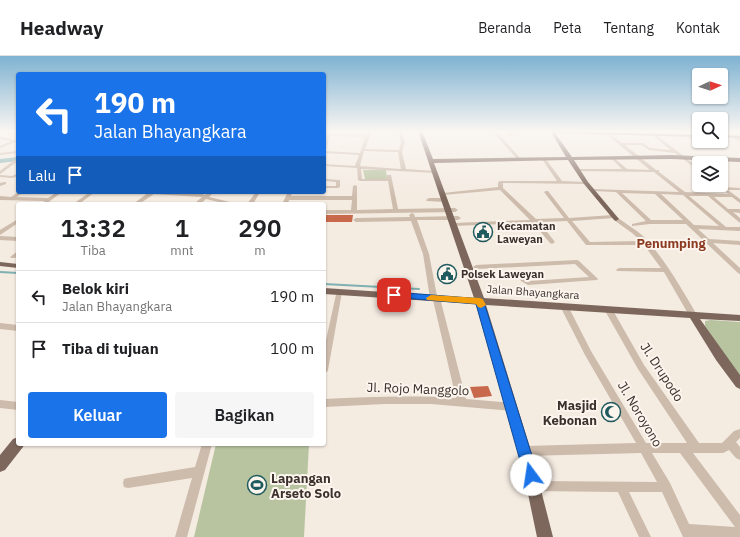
<!DOCTYPE html>
<html lang="id">
<style>
:root{--surface:#fff;--page:#f6f6f6;--text:#202124;--muted:#757577;--line:#e0e0e0;--accent:#1a73e8}
body{margin:0;font-family:"IBM Plex Sans",sans-serif;background:var(--page);color:var(--text);height:100vh;display:flex;flex-direction:column;font-size:15px;white-space:nowrap}
*{box-sizing:border-box;margin:0}
p{font-size:13px;color:var(--muted)}
.icon{flex:none;width:22px;height:22px;fill:none;stroke:currentColor;stroke-width:2;stroke-linecap:round;stroke-linejoin:round}
.map{position:relative;flex:1;overflow:hidden}
.side{position:absolute;left:16px;top:146px;width:310px;height:244px;display:flex;flex-direction:column;background:var(--surface);border-radius:4px;box-shadow:0 1px 3px #0004}
.side>*{flex:none}
.hud{position:absolute;left:16px;top:16px;width:310px;height:122px;border-radius:4px;box-shadow:0 1px 3px #0004;background:#1a73e8;color:#fff;overflow:hidden}
.needle{width:26px;rotate:86deg}
.controls{position:absolute;left:692px;top:12px;display:grid;gap:8px}
.controls a{display:grid;place-items:center;width:36px;height:36px;border-radius:4px;background:var(--surface);box-shadow:0 1px 3px #0004;font-size:20px}
.pin{position:absolute;display:grid;place-items:center;width:34px;height:34px;color:#fff;margin:-17px;border-radius:8px;box-shadow:0 2px 6px #0006}
.me{position:absolute;width:44px;margin:-22px;rotate:346deg;stroke-linejoin:round;filter:drop-shadow(0 0 3px #0008)}
.turn{display:flex;align-items:center;gap:14px;height:84px;padding:0 12px;font-size:18px}
.turn .icon{width:52px;height:52px;stroke-width:2.5}
.turn b{display:block;font-size:28px;line-height:34px}
.then{display:flex;align-items:center;height:38px;padding:0 12px;background:#0003;gap:8px;font-size:15px}
.eta{display:flex;justify-content:space-evenly;align-items:center;height:68px;text-align:center}
.eta b{font-size:24px;font-weight:600;line-height:28px}
.cta{display:flex;gap:8px;margin-top:auto;padding:8px 12px}
.cta a{flex:1;height:46px;border-radius:4px;background:var(--accent);color:#fff;font-size:16px;font-weight:600;line-height:46px;text-align:center}
.cta a+a{background:var(--page);color:var(--text)}
ul{padding:0;list-style:none}
li{display:flex;align-items:center;gap:12px;height:52px;padding:0 12px;border-top:1px solid var(--line)}
li div{flex:1}
li b{display:block;font-size:15px}
li em{font-style:normal}
header{display:flex;align-items:center;gap:24px;box-sizing:border-box;height:56px;padding:0 20px;background:var(--surface);border-bottom:1px solid var(--line)}
header strong{font-size:19px}
nav{display:flex;gap:22px;margin-inline-start:auto;font-size:14px}
.map>svg:first-child{display:block}
.green{fill:#b8c4a0}
.lines{fill:none;stroke-linecap:round;stroke-linejoin:round}
.stream{stroke:#7fb0b2;stroke-width:2}
.river{fill:#7fb0b2;fill-rule:evenodd}
.building{fill:#c8694b}
.minor{fill:#cdbbac;fill-rule:evenodd}
.major{fill:#7d675c;fill-rule:evenodd}
.rail{stroke:#3b302b;stroke-width:1;stroke-dasharray:0.5 2;stroke-linecap:butt}
.route{fill:#1a73e8;stroke:#114b97}
.slow{fill:#f59e0b}
.labels{text-anchor:middle;dominant-baseline:central;stroke-width:4;stroke-linejoin:round;paint-order:stroke}
.poi-label{font-size:11px;font-weight:bold;fill:#3b302b;stroke:#fbf5ee;text-anchor:start}
.street-label{font-size:11px;fill:#3b302b;stroke:#fbf5ee}
.quarter-label{font-size:13px;font-weight:bold;fill:#8c3b22;stroke:#fbf5ee}
.near-street-label{font-size:13px;fill:#3b302b;stroke:#fbf5ee}
.near-poi-label{font-size:13px;font-weight:bold;fill:#3b302b;stroke:#fbf5ee;text-anchor:end}
</style>
<header>
<strong>Headway</strong>
<nav><a>Beranda</a><a>Peta</a><a>Tentang</a><a>Kontak</a></nav>
</header>
<div class="map">
<svg width="740" height="481" viewBox="0 0 740 481">
<rect width="100%" height="100%" fill="#f4ebe1"/>
<path class="green" d="M363 114H386L387 123H365Z
M711 264 740 266V322L705 270V265Z
M216 388H309L304 481H194Z"/>
<g class="lines">
<path class="stream" d="M0 216 18 217
M324 228 419 233"/>
<path class="river" d="M18 101V105L0 107V103Z"/>
</g>
<path class="building" d="M324 159H353L352 166H324Z
M488 330 492 340 474 342 470 331Z"/>
<g class="lines">
<path class="minor" d="M4 75 18 77V79L5 76Z
M328 75H332L331 78 366 79 367 76H369L370 80 365 93 399 94 401 87 398 75H402L405 87 402 96 406 113 434 115H436V117L361 113 362 123H387V119H391L398 153 455 152 458 154 455 156 324 158V154H351L352 144H289L288 148H282L288 136H292L291 140H352L353 130 355 129 357 130V154L393 153 388 125H360L358 124 357 112 324 110V108L355 110 359 99 324 97V95L360 97 365 81 330 80 326 93 324 94V87ZM364 95 398 96 401 113 360 110Z
M492 75H496L520 102V104H518Z
M507 75H511L514 79 511 80Z
M647 75H651L699 112V115L675 97 649 94 642 89H625L656 114H659V116L685 136 728 138 717 129 721 128 724 131 740 132V134H728L740 143V147L732 141H714L728 153H740V157L733 156 740 162V167L708 140H689L726 171H740V175L698 173 709 183 740 185V189L713 187 740 212V218L738 217 686 168H650L632 170V168L646 165 616 136 592 135 590 134 592 133 679 136 654 116 578 115 576 114 578 113H622L611 102 613 101 627 113 650 114 605 77 608 76 622 87H643L650 92 671 94ZM622 137 655 138 683 164H651ZM661 138 683 139 719 170 694 169Z
M687 78 702 88V90H700L686 80 685 79Z
M733 80H735L740 83V86L733 82Z
M0 81 15 84 18 83V85L0 92V90L11 85 0 83Z
M18 95V97L0 99V97Z
M17 102H18V105L0 118V115Z
M543 102H545L562 125 586 126 588 127 586 128 503 127V132L536 163 564 162 544 136 546 135H548L569 162 613 159 615 160V162H618C626 168 635 173 643 180 665 203 681 232 697 259L696 261H690L664 216 617 215 616 214 619 212H661L644 189H586L567 165 539 166 555 186 552 188 550 187 533 167 452 170 451 169 454 167 530 164 500 134 443 139 441 138 443 137 498 131V126L500 125H557L542 103ZM614 162V164L632 177 641 185 590 186 572 165Z
M18 117V120L13 122 0 121V119L12 120Z
M326 123 340 124V131L338 132H324V130H336V126L326 125Z
M4 126H6V128L0 130V127Z
M18 136H23L17 141 48 142 57 136H62L46 148 44 147V145L0 144V140L11 141Z
M90 136H95L79 148H73Z
M148 136C162 136 193 134 205 139L209 136H214L209 141 238 148H227L206 143 200 148H194L202 141 154 138 139 148H133L148 137Z
M256 136H260L253 148H247Z
M429 142H445L448 144 445 146 427 145 426 144Z
M412 157 414 158 415 161 458 160 461 162 458 164H417L429 198 437 240 440 242 466 343 512 347 515 348 517 351 515 354 512 355 431 348H384L324 351V343C368 341 412 339 456 342L433 244 430 242 423 198 411 165 356 166 353 164 356 162 410 161 409 159Z
M18 163V167L0 179V174Z
M0 180 18 181V185L0 184Z
M18 195V200L15 202H11L10 201Z
M577 204 579 205 597 222 598 223 597 224 528 229 521 225 518 219 521 217 523 218 526 223 529 225 589 221 575 208 476 213 473 211 476 209Z
M337 234H339L342 236 328 314 327 316 324 317V293Z
M561 248H567L568 250 591 295 646 387H687L638 313 604 253 605 251H611L644 309 699 387H722L734 375 740 373V382L736 386 740 391V404L736 402 729 394 723 397H693L740 459V481H683L662 436H629L651 481H639L618 436 534 435 530 434 529 430 530 426 534 425 657 426 641 397 525 400 521 398 520 395 521 392 525 390 636 387 585 299 560 250ZM652 397H680L735 471 689 468 670 427Z
M0 267 18 269V275L0 273Z
M0 344 18 346V354L0 352Z
M202 388H212L187 481H175L192 422 128 432 124 431 123 427 124 423 128 422 195 411Z"/>
<path class="major" d="M418 75H422L433 103 566 101 551 76 548 75 699 79V81L555 77 572 101 672 99 740 102V106L672 103 574 104 588 126 619 163 616 165 614 164 584 128 568 104 434 107 484 242 740 259V265L700 263 740 319V333L736 331 716 304 690 262 486 249 531 395 553 481H537L519 395 476 248 324 238V232L474 242Z
M721 79 740 80V82L721 81Z
M0 206 18 208V212L0 210Z
M18 381V388H24L23 391 5 414 0 416V399L13 383Z"/>
<path class="rail" d="M733 75 740 80"/>
</g>
<linearGradient id="sky" x2="0" y2="1"><stop stop-color="#7eb2d2"/><stop offset="0.53" stop-color="#faf6f2"/><stop offset="1" stop-color="#faf6f2" stop-opacity="0"/></linearGradient>
<rect width="740" height="142" fill="url(#sky)"/>
<path class="route" d="M394 236 483 243 538 419 536 423 531 425 526 423 524 419 476 248 391 241 389 239Z"/>
<path class="slow" d="M431 239 480 242 483 243 486 249 481 252 478 251 476 248 427 244 426 242Z"/>
<defs>
<symbol id="civic-ring" viewBox="-11 -11 22 22"><circle r="9.5" fill="#fbf5ee" stroke="#1f5a5e" stroke-width="1.5"/><path d="M-.6-6.5H3V-4.5H.6V-3L4-1V1h2V6H-6V1h2V-1L-.6-3ZM-1.2 2.5V6h2.4V2.5Z" fill="#1f5a5e"/></symbol>
<symbol id="mosque-ring" viewBox="-11 -11 22 22"><circle r="9.5" fill="#fbf5ee" stroke="#1f5a5e" stroke-width="1.5"/><path d="M3.5-4.9A6 6 0 1 0 3.5 4.9A5 5 0 1 1 3.5-4.9Z" fill="#1f5a5e"/></symbol>
<symbol id="stadium-ring" viewBox="-11 -11 22 22"><circle r="9.5" fill="#fbf5ee" stroke="#1f5a5e" stroke-width="1.5"/><path d="M0-5a6.5 5 0 1 0 0 10a6.5 5 0 1 0 0-10ZM-3.5-1.8h7v3.6h-7Z" fill="#1f5a5e"/></symbol>
</defs>
<g fill-rule="evenodd">
<use href="#civic-ring" x="472" y="165" width="22" height="22"/>
<use href="#civic-ring" x="436" y="207" width="22" height="22"/>
<use href="#mosque-ring" x="600" y="345" width="22" height="22"/>
<use href="#stadium-ring" x="246" y="418" width="22" height="22"/>
</g>
<g class="labels">
<g class="poi-label">
<text x="497" y="170">Kecamatan<tspan x="497" dy="13">Laweyan</tspan></text>
<text x="461" y="218">Polsek Laweyan</text>
</g>
<g class="street-label">
<text transform="translate(533 236) rotate(4)">Jalan Bhayangkara</text>
</g>
<g class="quarter-label">
<text x="671" y="187">Penumping</text>
</g>
<g class="near-street-label">
<text transform="translate(662 316) rotate(57)">Jl. Drupodo</text>
<text transform="translate(418 333) rotate(2)">Jl. Rojo Manggolo</text>
<text transform="translate(640 358) rotate(59)">Jl. Noroyono</text>
</g>
<g class="near-poi-label">
<text x="597" y="349">Masjid<tspan x="597" dy="15">Kebonan</tspan></text>
<text x="271" y="422" text-anchor="start">Lapangan<tspan x="271" dy="15">Arseto Solo</tspan></text>
</g>
</g>
</svg>
<div class="controls">
<a><svg class="needle" viewBox="-14 -14 28 28"><path d="M0-13l5 13h-10z" fill="#e53935"/><path d="M0 13l5-13h-10z" fill="#757577"/></svg></a>
<a><svg class="icon" aria-label="search" viewBox="0 0 24 24"><circle cx="10" cy="10" r="6"/><path d="M15 15l6 6"/></svg></a>
<a><svg class="icon" aria-label="layers" viewBox="0 0 24 24"><path d="M12 4l9 5-9 5-9-5zM3 14l9 5 9-5"/></svg></a>
</div>
<div class="pin" style="left:394px;top:239px;background:#d93025"><svg class="icon" aria-label="arrive" viewBox="0 0 24 24"><path d="M6 21V4h12l-3 4 3 4H6"/></svg></div>
<svg class="me" style="left:531px;top:419px" viewBox="-20 -20 40 40"><circle r="19" fill="#fff"/><path d="M0-13L10 11 0 6-10 11z" fill="#1a73e8"/></svg>
<div class="hud">
<div class="turn"><svg class="icon" aria-label="left" viewBox="0 0 24 24"><path d="M17 20v-9H6M10 6l-5 5 5 5"/></svg><div><b>190 m</b>Jalan Bhayangkara</div></div>
<div class="then">Lalu<svg class="icon" aria-label="arrive" viewBox="0 0 24 24"><path d="M6 21V4h12l-3 4 3 4H6"/></svg></div>
</div>
<section class="side">
<div class="eta">
<div><b>13:32</b><p>Tiba</p></div>
<div><b>1</b><p>mnt</p></div>
<div><b>290</b><p>m</p></div>
</div>
<ul>
<li><svg class="icon" aria-label="left" viewBox="0 0 24 24"><path d="M17 20v-9H6M10 6l-5 5 5 5"/></svg><div><b>Belok kiri</b><p>Jalan Bhayangkara</p></div><em>190 m</em></li>
<li><svg class="icon" aria-label="arrive" viewBox="0 0 24 24"><path d="M6 21V4h12l-3 4 3 4H6"/></svg><div><b>Tiba di tujuan</b></div><em>100 m</em></li>
</ul>
<div class="cta"><a>Keluar</a><a>Bagikan</a></div>
</section>
</div>
